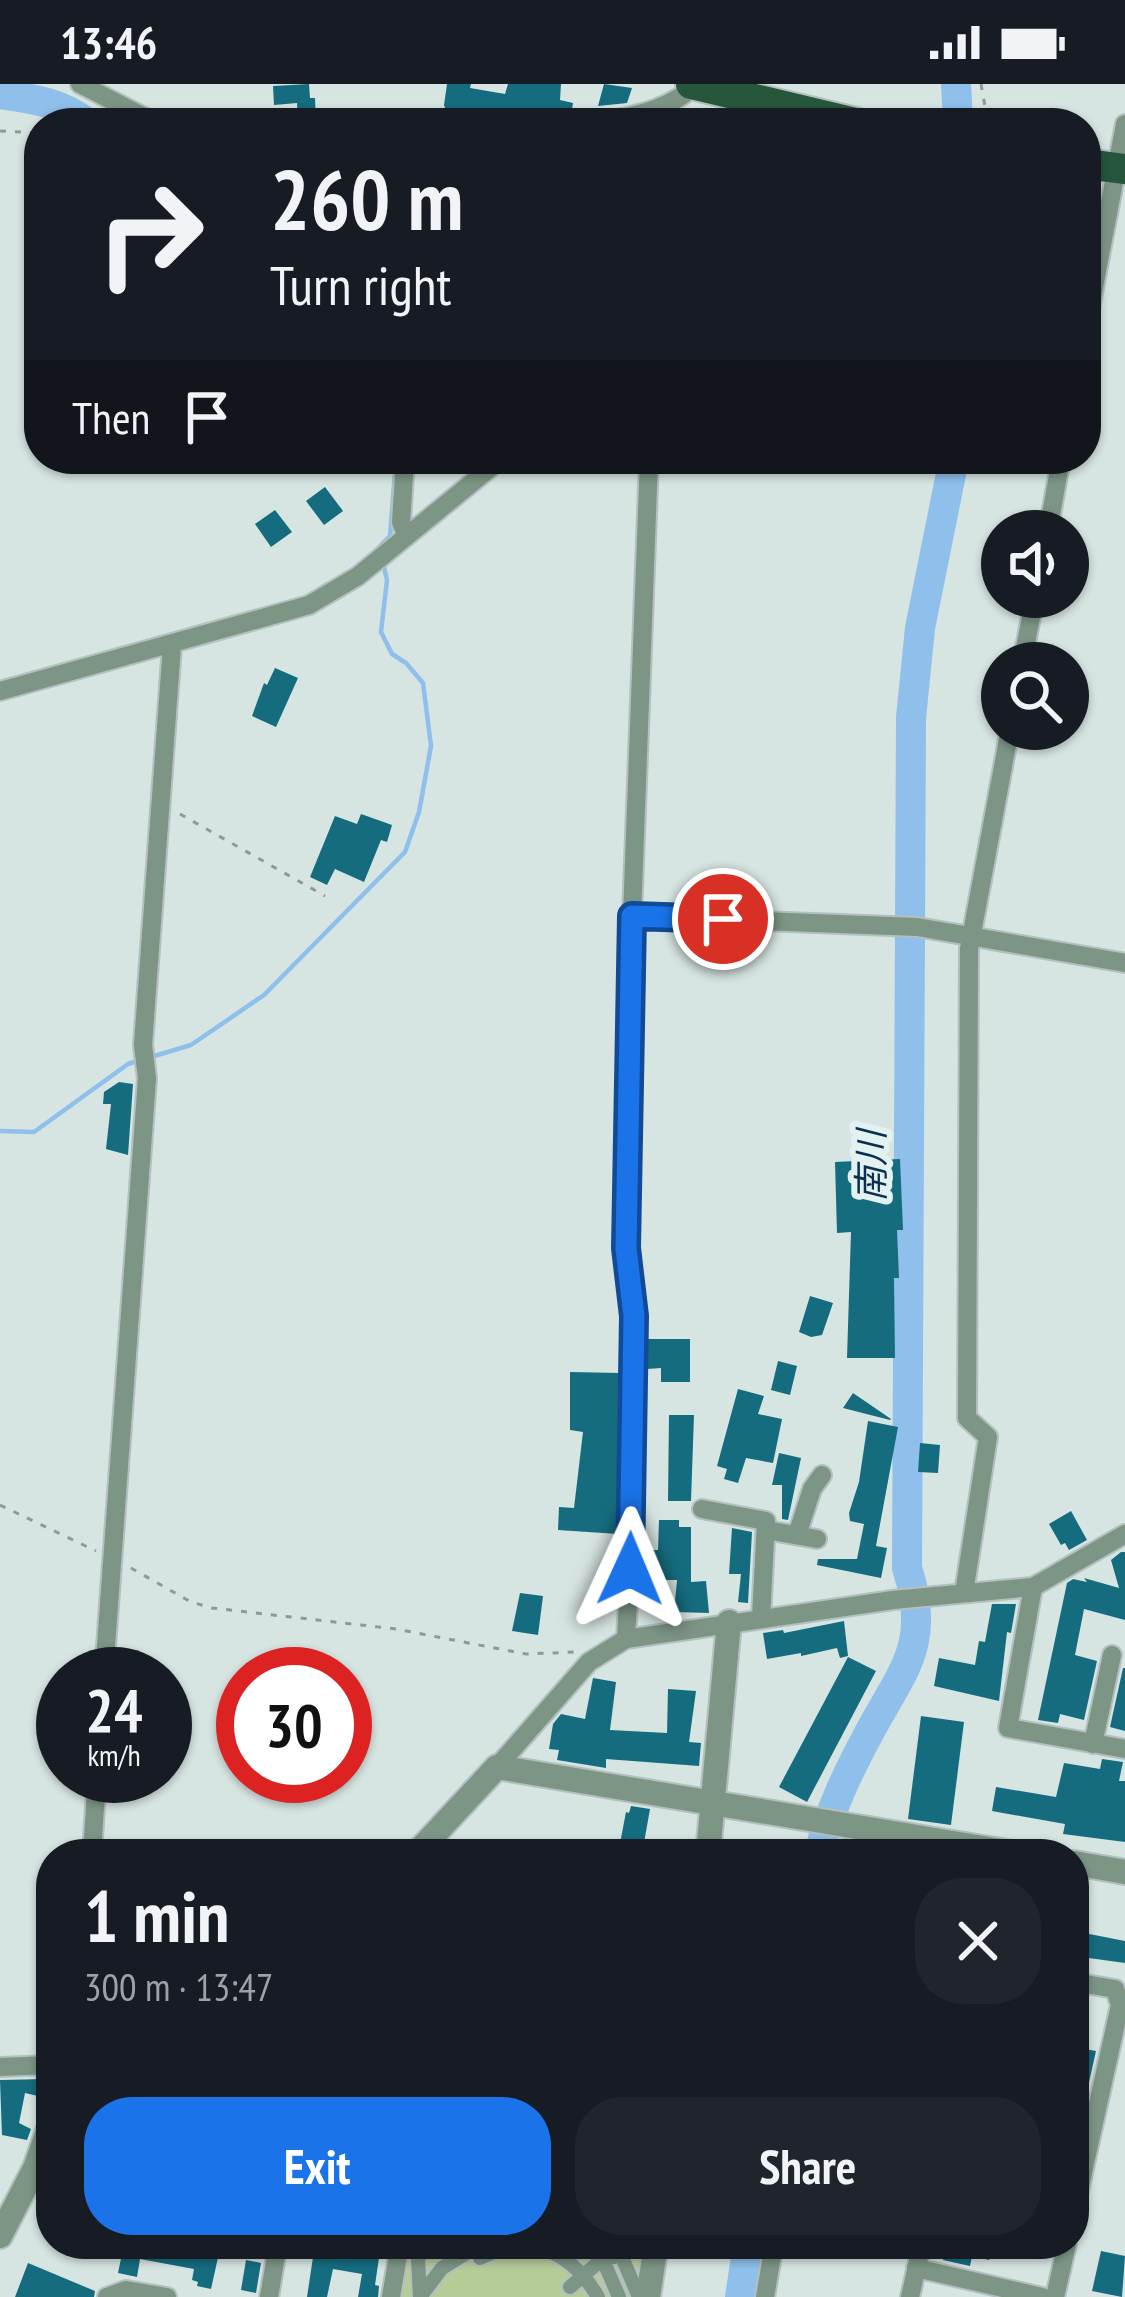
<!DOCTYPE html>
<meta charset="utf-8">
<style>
:root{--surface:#171b24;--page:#20242c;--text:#f1f3f6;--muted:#9ea1a6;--accent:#1a73e8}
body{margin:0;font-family:"PT Sans Narrow","Noto Sans JP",sans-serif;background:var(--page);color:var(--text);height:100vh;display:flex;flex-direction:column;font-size:45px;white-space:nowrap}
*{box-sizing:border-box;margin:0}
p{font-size:39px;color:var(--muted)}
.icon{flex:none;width:66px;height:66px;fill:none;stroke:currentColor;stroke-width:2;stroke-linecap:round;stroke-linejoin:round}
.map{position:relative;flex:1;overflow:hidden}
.panel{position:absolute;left:36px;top:1755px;width:1053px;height:420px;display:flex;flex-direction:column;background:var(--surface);border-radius:48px;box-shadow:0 3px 9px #0004}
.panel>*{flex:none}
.hud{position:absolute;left:24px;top:24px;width:1077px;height:366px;border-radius:48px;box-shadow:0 3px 9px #0004;background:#171b24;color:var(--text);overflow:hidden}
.controls{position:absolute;left:981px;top:426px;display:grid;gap:24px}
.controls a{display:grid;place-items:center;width:108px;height:108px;border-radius:50%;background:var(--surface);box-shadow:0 3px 9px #0004;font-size:60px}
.speed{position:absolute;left:36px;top:1563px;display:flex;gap:24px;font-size:60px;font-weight:700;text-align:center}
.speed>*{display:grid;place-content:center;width:156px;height:156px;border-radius:50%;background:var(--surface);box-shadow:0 3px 9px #0004;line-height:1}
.speed small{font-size:30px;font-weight:400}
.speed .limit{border:18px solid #d22;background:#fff;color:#111}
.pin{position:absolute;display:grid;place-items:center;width:102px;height:102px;color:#fff;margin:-51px;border:6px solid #fff;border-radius:50%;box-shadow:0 3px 12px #0007}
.me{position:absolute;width:132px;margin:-66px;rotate:1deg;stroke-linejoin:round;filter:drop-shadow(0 0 9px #0008)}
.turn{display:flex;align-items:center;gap:42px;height:252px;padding:0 48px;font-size:54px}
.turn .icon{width:156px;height:156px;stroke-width:2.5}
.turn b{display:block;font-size:84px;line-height:102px}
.then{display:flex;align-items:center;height:114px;padding:0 48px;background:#0003;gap:24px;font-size:45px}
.round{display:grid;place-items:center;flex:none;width:126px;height:126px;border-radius:48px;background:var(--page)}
.head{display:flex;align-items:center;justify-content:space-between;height:204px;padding:0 48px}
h1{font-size:72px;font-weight:700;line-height:90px}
.primary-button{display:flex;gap:24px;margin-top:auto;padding:24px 48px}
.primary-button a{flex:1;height:138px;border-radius:48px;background:var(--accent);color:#fff;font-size:48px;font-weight:700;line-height:138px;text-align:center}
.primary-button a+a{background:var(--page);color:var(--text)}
.status{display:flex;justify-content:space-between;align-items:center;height:84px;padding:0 60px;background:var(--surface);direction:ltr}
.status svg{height:33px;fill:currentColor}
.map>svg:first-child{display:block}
.green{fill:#b5cb98}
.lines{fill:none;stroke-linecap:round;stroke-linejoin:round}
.stream{stroke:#8fbfeb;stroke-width:4.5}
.river{stroke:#8fbfeb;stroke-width:30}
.building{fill:#156c7f}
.pedestrian-casing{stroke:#b4c0bf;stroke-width:18}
.minor-casing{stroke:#b4c0bf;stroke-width:22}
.tertiary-casing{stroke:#b4c0bf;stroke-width:28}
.primary-casing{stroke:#b4c0bf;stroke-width:34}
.path{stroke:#8f9998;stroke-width:3;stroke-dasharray:6 9;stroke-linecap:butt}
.pedestrian{stroke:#7c9585;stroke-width:14}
.minor{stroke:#7c9585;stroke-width:18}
.tertiary{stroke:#7c9585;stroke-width:24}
.primary{stroke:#26563b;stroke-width:30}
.route-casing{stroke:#114b97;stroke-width:30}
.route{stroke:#1a73e8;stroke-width:21}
.labels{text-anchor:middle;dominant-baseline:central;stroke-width:12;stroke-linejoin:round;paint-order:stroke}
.water-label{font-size:36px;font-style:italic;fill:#0b304d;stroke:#e3f2f0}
</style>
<div class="status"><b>13:46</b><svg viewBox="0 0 49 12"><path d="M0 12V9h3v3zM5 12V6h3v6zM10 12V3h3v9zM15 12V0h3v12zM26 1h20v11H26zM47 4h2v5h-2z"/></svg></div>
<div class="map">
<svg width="1125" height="2213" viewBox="0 0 1125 2213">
<rect width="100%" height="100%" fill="#d6e4e2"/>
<path class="green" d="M410 2160H649L640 2213H401Z"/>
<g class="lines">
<path class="stream" d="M380 469 378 464 390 452 396 375
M151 973 191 961 264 911 405 768 419 728 431 662 423 599 406 579 392 570 381 548 387 496 383 479
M0 1047 34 1048 128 980 140 976"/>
<path class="river" d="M956 0 958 39
M0 10C33 15 60 18 87 39
M819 1770C829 1727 848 1688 869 1649 902 1587 932 1561 907 1484L911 634 920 544 954 375
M740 2213 748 2160"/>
</g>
<path class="building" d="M309 0 310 14H315L316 39H298L297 19 274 21 273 2Z
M447 0H471L470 4 505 10 508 0H561L560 16 573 19 571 32 518 29 517 39H504L456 31 446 27 444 21Z
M604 0 632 4 627 19 598 22Z
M325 403 343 427 324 441 306 417Z
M275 426 292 448 271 463 255 440Z
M275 584 298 594 276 643 252 632 264 599 267 601Z
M361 730 392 741 387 758 381 756 364 798 335 785 327 801 310 793 335 732 357 740Z
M119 998 133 1000 128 1071 106 1065 111 1020H103L104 1008Z
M900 1075 903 1146H897L899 1194H894L895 1274H847L851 1148 837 1149 835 1078Z
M810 1212 833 1219 822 1251 811 1253 799 1248Z
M647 1255H690V1298H661V1284L647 1285Z
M778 1277 797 1282 790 1311 771 1306Z
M570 1288 620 1289 618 1450 558 1446 559 1423 574 1424 583 1348 570 1346Z
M738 1305 764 1312 758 1330 782 1335 773 1379 746 1374 738 1399 724 1395 727 1385 717 1382Z
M853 1309 891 1335 890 1336 843 1324Z
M669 1331H694L691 1417H668Z
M868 1337 898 1343 876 1462 887 1464 881 1494 817 1481 818 1475H857L864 1440 850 1437 849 1429 859 1398Z
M920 1359 940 1361 938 1389 918 1388Z
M779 1369 801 1374 788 1436 782 1435V1401H772Z
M1071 1427 1087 1456 1069 1466 1065 1459 1061 1461 1049 1440Z
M659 1436H679V1443H691V1498L706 1497 709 1529 674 1528 677 1496H659V1484H652V1466H658Z
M732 1444 752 1448 748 1519 738 1518 741 1490H729Z
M1121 1468H1125V1536L1084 1525 1075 1571 1097 1577 1084 1636 1060 1630 1058 1639 1038 1636 1067 1499 1073 1495 1087 1498 1084 1494 1119 1504 1111 1476Z
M520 1509 543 1512 538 1551 512 1547Z
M992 1520H1016L1011 1549 1007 1548 999 1617 934 1602 939 1574 975 1581 979 1557 985 1558Z
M844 1537 848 1572 840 1574 837 1564 801 1572V1569L767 1575 763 1549 783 1546 784 1549Z
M848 1573 876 1587 807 1718 779 1703Z
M1123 1584H1125V1647L1110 1643Z
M593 1594 616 1598 610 1646 667 1649 668 1605 696 1607 689 1658 701 1659 699 1682 606 1675V1684L557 1676 559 1666 549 1665 553 1640 561 1630 585 1635Z
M921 1632 964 1638 951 1741 908 1735Z
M1102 1675 1123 1678 1119 1697H1125V1758L1063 1750 1065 1740 992 1727 996 1703 1056 1713 1064 1679 1100 1685Z
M631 1722 650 1725 642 1770H618L626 1728 629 1729Z
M1074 1847 1125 1857V1879L1074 1872Z
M1074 1963 1096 1967 1080 2039H1074Z
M45 1995 42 2013 25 2009 19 2039 31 2045 27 2056 2 2051 0 1996Z
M124 2160H221L211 2205 197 2202 198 2198 192 2196 194 2185 140 2175 137 2193 118 2189Z
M315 2160 351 2167 352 2160H381L375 2201 379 2202 378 2213H358L362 2190 333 2185 327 2213H307Z
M944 2160H993L989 2176 972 2172 970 2182 943 2176Z
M1101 2167 1125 2172 1122 2213 1092 2207Z
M246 2176 261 2179 256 2209 241 2206Z
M28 2179 95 2207 94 2213H15Z"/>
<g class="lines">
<defs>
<path id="pedestrian" d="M582 2160 603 2176 619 2213
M607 2160 606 2167 614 2173 623 2167 622 2160
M621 2171 639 2213
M480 2174C530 2149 571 2167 598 2213
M570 2203 608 2170
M420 2213 442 2184 481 2160
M420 2213 418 2176 424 2160"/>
<path id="minor" d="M80 0 156 39
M584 39C621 36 669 28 696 0
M1086 245 1125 40
M405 375 401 438 407 452
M649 375 632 832 917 843 1125 879
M1048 447 1061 375
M1022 579 1035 513
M0 607 309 521 358 492 501 375
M702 1425 766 1437 761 1534
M766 1446 817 1455
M797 1451 812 1405 822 1391
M1033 1503 1008 1644 1125 1665
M964 1509 988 1353 967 1334 969 865 1010 645
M626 1555 632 1451 634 1232 626 1164 632 832
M104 1590 147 994 143 961 172 561
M1093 1660 1112 1571
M497 1683 589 1578 626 1555 893 1516 1033 1503 1125 1450
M92 1770 97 1692
M1074 1898 1115 1905 1120 1921 1074 2129
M0 1983 51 1981
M916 2184 1042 2213
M107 2213 126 2206 167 2213
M269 2213 278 2160
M391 2213 400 2160
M765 2213 774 2160
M910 2213 922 2160
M1055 2213 1067 2160"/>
<path id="tertiary" d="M416 1770 497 1683 1019 1770
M708 1770 729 1538
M1074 1779 1125 1788
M0 2152 35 2084 51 2039
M648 2213 656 2160"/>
<path id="primary" d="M691 0 856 39
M1086 80 1125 85"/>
</defs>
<use href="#pedestrian" class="pedestrian-casing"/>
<use href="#minor" class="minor-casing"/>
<use href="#tertiary" class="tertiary-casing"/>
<use href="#primary" class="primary-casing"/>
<path class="path" d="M981 0 988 39
M0 47 39 49
M180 730 325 812
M0 1421 96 1467
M131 1484 191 1518 212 1524 396 1545 526 1570 576 1568"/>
<use href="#pedestrian" class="pedestrian"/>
<use href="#minor" class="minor"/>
<use href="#tertiary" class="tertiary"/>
<use href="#primary" class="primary"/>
</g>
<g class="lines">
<defs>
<path id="route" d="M630 1485 634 1232 626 1164 632 832 723 835"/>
</defs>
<use href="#route" class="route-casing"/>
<use href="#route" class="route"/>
</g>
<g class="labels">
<g class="water-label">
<text transform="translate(870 1082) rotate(-90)">南川</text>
</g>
</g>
</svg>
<div class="controls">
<a><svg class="icon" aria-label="sound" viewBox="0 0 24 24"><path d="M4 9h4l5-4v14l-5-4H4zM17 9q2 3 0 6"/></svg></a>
<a><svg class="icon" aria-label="search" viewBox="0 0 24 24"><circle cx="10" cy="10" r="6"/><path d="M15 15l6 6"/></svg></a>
</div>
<div class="speed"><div>24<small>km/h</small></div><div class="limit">30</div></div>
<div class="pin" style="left:723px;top:835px;background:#d93025"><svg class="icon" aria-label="arrive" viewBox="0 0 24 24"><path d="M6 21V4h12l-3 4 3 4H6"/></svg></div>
<svg class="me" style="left:630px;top:1485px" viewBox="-20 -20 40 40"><path d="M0-17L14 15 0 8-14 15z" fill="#1a73e8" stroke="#fff" stroke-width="4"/></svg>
<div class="hud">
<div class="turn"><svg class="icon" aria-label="right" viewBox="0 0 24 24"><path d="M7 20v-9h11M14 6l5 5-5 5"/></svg><div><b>260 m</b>Turn right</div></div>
<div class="then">Then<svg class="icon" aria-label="arrive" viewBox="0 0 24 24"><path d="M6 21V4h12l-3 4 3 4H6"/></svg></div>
</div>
<section class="panel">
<div class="head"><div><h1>1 min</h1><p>300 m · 13:47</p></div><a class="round"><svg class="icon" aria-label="close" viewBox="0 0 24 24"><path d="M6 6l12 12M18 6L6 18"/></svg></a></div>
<div class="primary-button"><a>Exit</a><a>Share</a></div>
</section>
</div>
